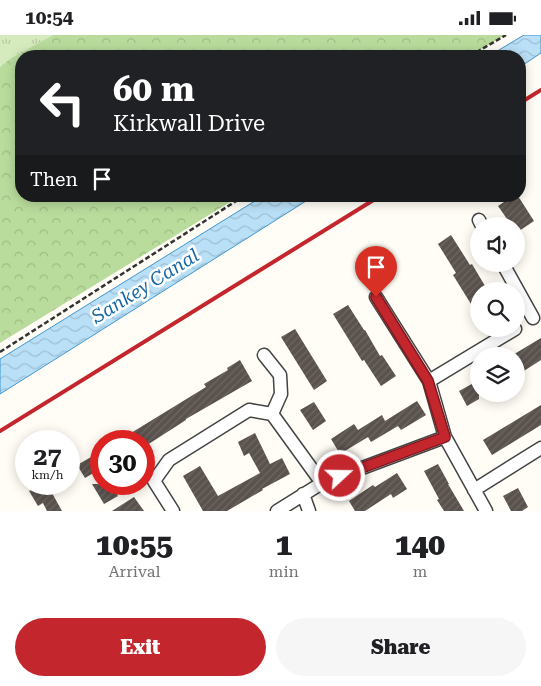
<!DOCTYPE html>
<style>
:root{--surface:#fff;--page:#f6f6f6;--text:#202124;--muted:#757577;--accent:#c4262e}
body{margin:0;font-family:"Roboto Serif",serif;background:var(--page);color:var(--text);height:100vh;display:flex;flex-direction:column;font-size:19px;white-space:nowrap}
*{box-sizing:border-box;margin:0}
p{font-size:16px;color:var(--muted)}
.icon{flex:none;width:28px;height:28px;fill:none;stroke:currentColor;stroke-width:2;stroke-linecap:round;stroke-linejoin:round}
.map{position:relative;height:476px;overflow:hidden}
.drawer{display:flex;flex-direction:column;background:var(--surface);flex:1}
.drawer>*{flex:none}
.top-card{position:absolute;left:15px;top:15px;width:511px;height:152px;border-radius:20px;box-shadow:0 2px 12px #0003;background:#202124;color:#fff;overflow:hidden}
.buttons{position:absolute;left:470px;top:182px;display:grid;gap:10px}
.buttons a{display:grid;place-items:center;width:55px;height:55px;border-radius:50%;background:var(--surface);box-shadow:0 2px 12px #0003;font-size:25px}
.speed{position:absolute;left:15px;top:395px;display:flex;gap:10px;font-size:25px;font-weight:700;text-align:center}
.speed>*{display:grid;place-content:center;width:65px;height:65px;border-radius:50%;background:var(--surface);box-shadow:0 2px 12px #0003;line-height:1}
.speed small{font-size:12px;font-weight:400}
.speed .limit{border:8px solid #d22;background:#fff;color:#111}
.pin{position:absolute;display:grid;place-items:center;width:42px;height:42px;color:#fff;margin:-51px -21px;border-radius:50% 50% 50% 0;rotate:-45deg;box-shadow:0 0 5px #0007}
.pin .icon{rotate:45deg}
.me{position:absolute;width:55px;margin:-28px;rotate:69deg;stroke-linejoin:round;filter:drop-shadow(0 0 4px #0008)}
.turn{display:flex;align-items:center;gap:18px;height:105px;padding:0 15px;font-size:22px}
.turn .icon{width:65px;height:65px;stroke-width:2.5}
.turn b{display:block;font-size:35px;line-height:42px}
.then{display:flex;align-items:center;height:48px;padding:0 15px;background:#0003;gap:10px;font-size:19px}
.eta{display:flex;justify-content:space-evenly;align-items:center;height:85px;text-align:center}
.eta b{font-size:30px;font-weight:800;line-height:35px}
.primary-button{display:flex;gap:10px;margin-top:auto;padding:10px 15px}
.primary-button a{flex:1;height:58px;border-radius:30px;background:var(--accent);color:#fff;font-size:20px;font-weight:800;line-height:58px;text-align:center}
.primary-button a+a{background:var(--page);color:var(--text)}
.status{display:flex;justify-content:space-between;align-items:center;height:35px;padding:0 25px;background:var(--surface);direction:ltr}
.status svg{height:14px;fill:currentColor}
.map>svg:first-child{display:block}
.grass{fill:url(#grass-tufts)}
.forest{fill:url(#forest-crowns)}
.water{fill:url(#water-waves);stroke:#3f96cf}
.building{fill:url(#building-hatch)}
.lines{fill:none;stroke-linecap:round;stroke-linejoin:round}
.street-casing{stroke:#444;stroke-width:15}
.path{stroke:#333;stroke-width:2.5;stroke-dasharray:5 2.5;stroke-linecap:butt}
.street{stroke:#fff;stroke-width:12}
.rail{stroke:#c4262e;stroke-width:4}
.route-casing{stroke:#7f191e;stroke-width:12}
.route{stroke:#c4262e;stroke-width:9}
.labels{text-anchor:middle;dominant-baseline:central;stroke-width:5;stroke-linejoin:round;paint-order:stroke}
.water-label{font-size:19px;font-style:italic;fill:#1768a6;stroke:#fff}
</style>
<div class="status"><b>10:54</b><svg viewBox="0 0 49 12"><path d="M0 12V9h3v3zM5 12V6h3v6zM10 12V3h3v9zM15 12V0h3v12zM26 1h20v11H26zM47 4h2v5h-2z"/></svg></div>
<div class="map">
<svg width="541" height="476" viewBox="0 0 541 476">
<defs>
<pattern id="grass-tufts" width="24" height="20" patternUnits="userSpaceOnUse" patternTransform="scale(1.25)"><rect width="24" height="20" fill="#d5ebbd"/><path d="M3 7l-1-3M5 7V3M7 7l1-3M15 17l-1-3M17 17v-4M19 17l1-3" fill="none" stroke="#b6c8a1"/></pattern>
<pattern id="forest-crowns" width="20" height="18" patternUnits="userSpaceOnUse" patternTransform="scale(1.25)"><rect width="20" height="18" fill="#b9dc9c"/><path d="M2 6a3 3 0 1 1 6 0M12 15a3 3 0 1 1 6 0" fill="none" stroke="#9ebc85"/></pattern>
<pattern id="water-waves" width="16" height="10" patternUnits="userSpaceOnUse" patternTransform="scale(1.25)"><rect width="16" height="10" fill="#b9e0f7"/><path d="M0 5q4-4 8 0t8 0" fill="none" stroke="#9ebfd3"/></pattern>
<pattern id="building-hatch" width="6" height="6" patternUnits="userSpaceOnUse" patternTransform="scale(1.25)"><rect width="6" height="6" fill="#5a524d"/><path d="M-1 1l2-2M0 6l6-6M5 7l2-2" fill="none" stroke="#6d6662"/></pattern>
</defs>
<rect width="100%" height="100%" fill="#fffdf5"/>
<path class="grass" d="M0 0H53L11 23 0 32Z"/>
<path class="forest" d="M53 0H505L470 21H21V161H240L0 308V32L11 23Z"/>
<path class="water" d="M524 0H541V18L520 32V21H489Z
M263 161H314L0 359V324Z"/>
<path class="building" d="M513 161H518L534 186 516 198V191H512L498 171Z
M451 200 470 230 472 229 488 256H479V282L453 240 456 238 438 209Z
M348 270 364 295H365L380 321 382 320 396 341 381 351 364 325 362 326 333 279Z
M295 294 327 346 314 355 281 302Z
M541 303V325L516 341V323L519 321H511Z
M240 325 252 346 186 384V385L144 412V406H118L206 352 204 349 228 335 227 333Z
M479 345V364L467 371 459 356Z
M417 366 426 380 401 395 398 391 371 407 368 402 340 419 331 404 354 389 358 395 382 380 385 386Z
M314 367 326 386 313 395 300 375Z
M541 370V390L492 420 483 405Z
M255 398 270 429 282 423 290 439 262 454 263 455 227 476H203L183 441 200 431 218 461 260 438 249 418 244 421 238 407Z
M93 421 100 434 85 443 77 430Z
M438 429 449 449H448L464 476H444L437 465 439 464 424 436Z
M397 438 407 454 393 463 391 459 365 476H355L349 466 373 450 375 452Z
M41 449H47L62 476H47L43 468 38 471 29 456Z
M92 449H111L118 461 104 469Z
M518 453 528 472 522 476H511L503 461Z
M134 462 144 476H112Z"/>
<g class="lines">
<defs>
<path id="street" d="M479 185 482 191
M503 229 533 283
M376 262 429 346 445 402 486 476
M264 320 280 340 281 359 272 379
M429 346 515 294
M474 455 541 413
M303 459 309 476
M173 476 154 446 169 425 249 375 272 379 322 448
M277 476 322 448 445 402"/>
</defs>
<use href="#street" class="street-casing"/>
<path class="path" d="M470 21 506 0
M0 317 244 161"/>
<use href="#street" class="street"/>
<path class="rail" d="M520 68 541 55
M0 396 380 161"/>
</g>
<g class="lines">
<defs>
<path id="route" d="M340 441 445 402 428 346 376 262"/>
</defs>
<use href="#route" class="route-casing"/>
<use href="#route" class="route"/>
</g>
<g class="labels">
<g class="water-label">
<text transform="translate(145 251) rotate(-32)">Sankey Canal</text>
</g>
</g>
</svg>
<div class="buttons">
<a><svg class="icon" aria-label="sound" viewBox="0 0 24 24"><path d="M4 9h4l5-4v14l-5-4H4zM17 9q2 3 0 6"/></svg></a>
<a><svg class="icon" aria-label="search" viewBox="0 0 24 24"><circle cx="10" cy="10" r="6"/><path d="M15 15l6 6"/></svg></a>
<a><svg class="icon" aria-label="layers" viewBox="0 0 24 24"><path d="M12 4l9 5-9 5-9-5zM3 14l9 5 9-5"/></svg></a>
</div>
<div class="speed"><div>27<small>km/h</small></div><div class="limit">30</div></div>
<div class="pin" style="left:376px;top:262px;background:#d93025"><svg class="icon" aria-label="arrive" viewBox="0 0 24 24"><path d="M6 21V4h12l-3 4 3 4H6"/></svg></div>
<svg class="me" style="left:340px;top:441px" viewBox="-20 -20 40 40"><circle r="17" fill="#c4262e" stroke="#fff" stroke-width="3"/><path d="M0-11L8 9 0 5-8 9z" fill="#fff"/></svg>
<div class="top-card">
<div class="turn"><svg class="icon" aria-label="left" viewBox="0 0 24 24"><path d="M17 20v-9H6M10 6l-5 5 5 5"/></svg><div><b>60 m</b>Kirkwall Drive</div></div>
<div class="then">Then<svg class="icon" aria-label="arrive" viewBox="0 0 24 24"><path d="M6 21V4h12l-3 4 3 4H6"/></svg></div>
</div>
</div>
<section class="drawer">
<div class="eta">
<div><b>10:55</b><p>Arrival</p></div>
<div><b>1</b><p>min</p></div>
<div><b>140</b><p>m</p></div>
</div>
<div class="primary-button"><a>Exit</a><a>Share</a></div>
</section>
